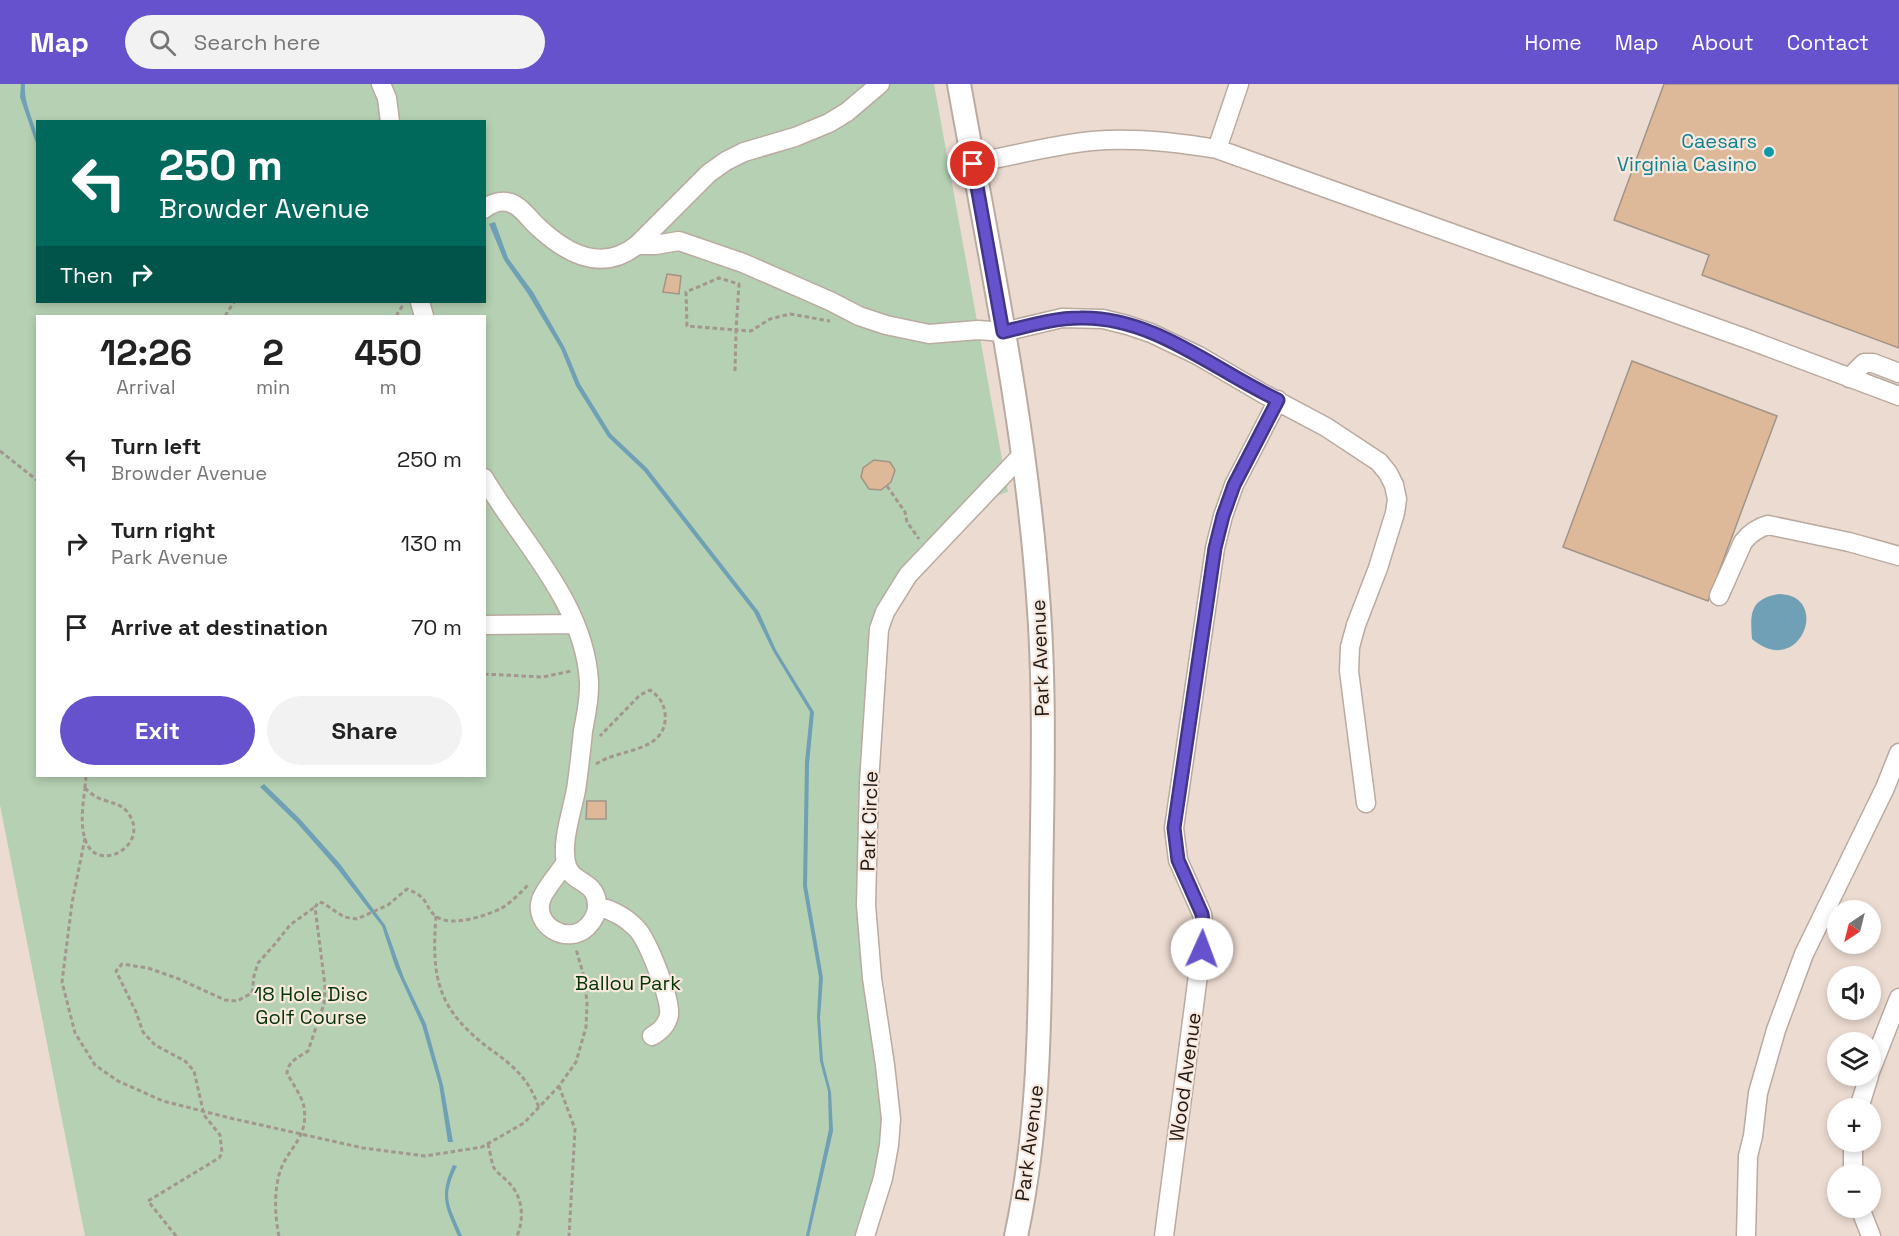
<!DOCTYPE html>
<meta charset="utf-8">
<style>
:root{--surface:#fff;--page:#f2f2f2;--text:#222;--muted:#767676;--accent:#6652cc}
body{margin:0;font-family:"Space Grotesk",sans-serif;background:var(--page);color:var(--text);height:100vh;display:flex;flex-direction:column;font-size:22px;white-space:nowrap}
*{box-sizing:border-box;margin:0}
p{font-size:20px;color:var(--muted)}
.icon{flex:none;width:33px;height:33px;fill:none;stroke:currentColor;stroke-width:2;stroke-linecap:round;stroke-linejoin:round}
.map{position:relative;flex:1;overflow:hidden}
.sheet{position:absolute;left:36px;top:231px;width:450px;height:462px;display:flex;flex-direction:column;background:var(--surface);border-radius:0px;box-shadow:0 3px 9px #0003}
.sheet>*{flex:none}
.guide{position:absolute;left:36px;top:36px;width:450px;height:183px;border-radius:0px;box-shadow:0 3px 9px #0003;background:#00695c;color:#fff;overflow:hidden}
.needle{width:39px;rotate:215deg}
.fabs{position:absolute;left:1827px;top:816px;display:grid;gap:12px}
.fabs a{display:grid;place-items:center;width:54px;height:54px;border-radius:50%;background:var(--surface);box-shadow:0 3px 9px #0003;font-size:30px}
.pin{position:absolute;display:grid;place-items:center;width:51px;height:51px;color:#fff;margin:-26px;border:3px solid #fff;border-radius:50%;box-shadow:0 2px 6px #0007}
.me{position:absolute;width:66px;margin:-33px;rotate:2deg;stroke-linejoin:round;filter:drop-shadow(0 0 4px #0008)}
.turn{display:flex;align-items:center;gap:21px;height:126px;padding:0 24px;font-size:27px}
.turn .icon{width:78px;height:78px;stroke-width:2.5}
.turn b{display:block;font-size:42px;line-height:51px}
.then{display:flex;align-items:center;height:57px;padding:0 24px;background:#0003;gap:12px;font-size:22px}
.eta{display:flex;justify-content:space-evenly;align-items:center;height:102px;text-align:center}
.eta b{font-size:36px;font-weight:700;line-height:42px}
.primary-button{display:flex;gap:12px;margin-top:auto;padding:12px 24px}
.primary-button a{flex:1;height:69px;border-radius:36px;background:var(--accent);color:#fff;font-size:24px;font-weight:700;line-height:69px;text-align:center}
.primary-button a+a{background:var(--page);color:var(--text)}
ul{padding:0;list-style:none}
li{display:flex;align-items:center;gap:18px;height:84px;padding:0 24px}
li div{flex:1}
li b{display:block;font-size:22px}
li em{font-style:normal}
header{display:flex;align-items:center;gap:36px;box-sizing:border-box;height:84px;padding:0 30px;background:var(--accent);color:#fff}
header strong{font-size:28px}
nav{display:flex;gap:33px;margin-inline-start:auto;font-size:21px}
.search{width:420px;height:54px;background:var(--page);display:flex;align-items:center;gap:15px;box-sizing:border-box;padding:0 21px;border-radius:33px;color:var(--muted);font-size:22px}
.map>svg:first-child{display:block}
.green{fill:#b5d0b3;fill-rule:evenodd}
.water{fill:#6fa0b5}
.building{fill:#ddb999;stroke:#a29488;stroke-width:1.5}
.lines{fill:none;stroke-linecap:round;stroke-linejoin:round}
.minor-casing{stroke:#baaaa0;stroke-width:21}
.major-casing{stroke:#baaaa0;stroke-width:26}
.path{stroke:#a3968e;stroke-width:3;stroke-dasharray:4.5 3;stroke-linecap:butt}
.minor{stroke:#fff;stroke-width:18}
.major{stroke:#fff;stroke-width:22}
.route-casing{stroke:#423585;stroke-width:15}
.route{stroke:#6652cc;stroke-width:10}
.culture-dot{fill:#0f9aa8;stroke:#f9e8de;stroke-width:2}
.labels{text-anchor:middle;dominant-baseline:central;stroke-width:4.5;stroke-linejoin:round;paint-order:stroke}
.culture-label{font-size:20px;fill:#0d838f;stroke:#f9e8de;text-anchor:end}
.street-label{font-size:20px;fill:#201a16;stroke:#f9e8de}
.park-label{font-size:20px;fill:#033505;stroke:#f9e8de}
</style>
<header>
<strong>Map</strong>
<div class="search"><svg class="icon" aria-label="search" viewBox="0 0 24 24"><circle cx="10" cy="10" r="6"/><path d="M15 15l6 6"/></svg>Search here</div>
<nav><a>Home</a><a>Map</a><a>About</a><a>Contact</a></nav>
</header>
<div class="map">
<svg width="1899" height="1152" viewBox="0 0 1899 1152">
<rect width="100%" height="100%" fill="#ecdbd1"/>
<path class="green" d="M0 0H934L1008 408 989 414 902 512 890 533 885 574 874 818 879 879 899 1018 896 1070 889 1109 875 1152H85L0 721ZM38 38H484V218H38ZM38 232H484V692H38Z"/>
<path class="water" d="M21 0H25C23 23 38 40 37 62L20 13Z
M495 138 508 174 533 208 565 264 580 300 611 350 647 384 759 528 776 566 814 628 809 680 807 802 823 894 820 934 823 977 831 1008 833 1047 809 1152H806L829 1045 828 1007 820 977 817 933 819 893 803 802 805 678 810 628 773 567 754 528 644 387 608 353 576 302 561 265 528 210 504 176 489 140Z
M1779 510C1832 511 1800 596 1752 555 1750 529 1750 515 1779 510Z
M264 700 300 735 340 780 385 841 404 894 426 940 443 1001 453 1058H448L439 1000 422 941 395 882 382 842 336 783 297 739 260 703Z
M453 1081 457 1082C441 1115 449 1120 462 1152H458C445 1122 439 1112 453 1081Z"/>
<path class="building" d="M1664 0H1899V264L1702 191 1709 171 1614 136Z
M667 190 681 192 679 210 663 208Z
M1632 277 1777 332 1708 517 1563 463Z
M874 376 890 378 895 386 891 398 881 406 869 405 861 393 863 384Z
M587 717H606V735H586Z"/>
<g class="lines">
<defs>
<path id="minor" d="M381 0 387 14 390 38
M1217 65 1239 0
M973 79C1012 72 1052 61 1092 57 1133 53 1176 58 1217 65L1747 255 1899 312
M484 125C493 118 505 115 515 121 524 126 530 136 538 143 567 170 602 189 637 161L709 89 726 77 744 68 795 53 829 39 847 28 880 0
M637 161H655L679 157 743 179 830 217 859 232 886 241 929 250 978 246 1003 248 1062 234 1103 235 1127 241 1151 249 1199 272 1262 309 1326 343 1379 378 1388 389 1394 401 1397 415 1395 429 1378 484 1356 541 1350 563 1349 587 1366 719
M420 218 424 232
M1849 294 1864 279H1873L1899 289
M484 394C522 459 584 518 589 597 590 614 586 631 583 647 581 667 579 686 576 706 572 727 560 761 567 782 573 800 595 796 597 819 598 828 594 836 587 843 567 862 533 841 541 816 543 807 560 788 566 778
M1719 512 1743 458C1750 449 1757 444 1768 441L1849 458 1899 472
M484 541 575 540
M597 822C612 826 626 833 637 845 648 857 671 915 669 931 667 941 661 947 652 952
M1870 988 1899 914
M1859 1024 1869 992
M1853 1058V1090
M1860 1124 1871 1152
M865 1152 883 1094 889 1061 891 1035 885 981 872 894 866 821 869 699 879 545 885 528 908 491 1023 370
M1164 1152 1204 845 1202 830 1178 776 1174 744 1215 464 1223 432 1234 401 1278 316
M1746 1152 1748 1072 1753 1052 1758 1009 1776 946 1804 870 1885 704 1899 669"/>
<path id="major" d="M959 0C989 169 1026 342 1038 512 1046 613 1042 715 1041 815 1040 928 1040 1041 1016 1152"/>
</defs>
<use href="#minor" class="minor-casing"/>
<use href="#major" class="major-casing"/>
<path class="path" d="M225 232 234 218
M396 232 403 221
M735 287 736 246 687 242 686 208 719 194 739 200 736 246 751 247 770 235 790 230 830 237
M0 367 38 397
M887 402 905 428 907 438 919 455
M484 590 543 593 571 587
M596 680C619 664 669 669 665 629 663 617 659 613 650 606L640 611 600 652
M85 704C90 709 96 714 104 716 114 720 122 720 128 729 152 761 96 792 85 755 80 739 83 720 85 704Z
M85 704 86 692
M85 754 72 819 62 898 75 949 95 981 118 997 163 1017 230 1034 363 1064 425 1072 482 1063 524 1039 559 1002 576 978 586 943 587 919 584 893 576 865
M436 832C431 895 438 926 490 965 514 982 529 995 539 1024
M559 1002 575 1045 569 1152
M488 1060C490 1067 491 1077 494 1084 498 1090 507 1096 511 1101 523 1115 524 1136 517 1152
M176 1152 148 1117 219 1074 222 1069 220 1051 204 1031 194 987 185 977 155 961 143 948 136 928 116 887 122 880 148 884 179 895 225 916 237 917 252 909 254 892 258 879 275 860 290 841 315 823
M279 1152C275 1133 274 1110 279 1091 286 1064 309 1056 304 1023 302 1012 292 999 287 989 288 977 299 973 308 967L324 920 325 902 315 823 319 818 323 819 344 833 357 835 388 821 407 805C431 814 423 823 437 833 452 843 485 832 500 825 511 819 520 809 529 800"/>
<use href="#minor" class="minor"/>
<use href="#major" class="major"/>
</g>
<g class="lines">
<defs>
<path id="route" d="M973 80 1003 248C1028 242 1054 234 1080 234 1153 232 1214 286 1278 316L1234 401 1223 432 1215 464 1174 744 1178 776 1202 830 1204 845 1202 865"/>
</defs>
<use href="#route" class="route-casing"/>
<use href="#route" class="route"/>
</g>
<circle class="culture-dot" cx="1769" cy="68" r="6"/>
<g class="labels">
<g class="culture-label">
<text x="1757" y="57">Caesars<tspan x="1757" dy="23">Virginia Casino</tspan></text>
</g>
<g class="street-label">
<text transform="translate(1040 574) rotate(-92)">Park Avenue</text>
<text transform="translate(869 737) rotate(-88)">Park Circle</text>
<text transform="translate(1185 993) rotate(-82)">Wood Avenue</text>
<text transform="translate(1029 1059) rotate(-83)">Park Avenue</text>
</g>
<g class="park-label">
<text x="628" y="899">Ballou Park</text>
<text x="311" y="910">18 Hole Disc<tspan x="311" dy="23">Golf Course</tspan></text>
</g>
</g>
</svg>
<div class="fabs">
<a><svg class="needle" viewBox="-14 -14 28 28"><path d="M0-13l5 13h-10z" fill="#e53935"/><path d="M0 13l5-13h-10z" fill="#767676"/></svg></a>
<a><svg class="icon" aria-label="sound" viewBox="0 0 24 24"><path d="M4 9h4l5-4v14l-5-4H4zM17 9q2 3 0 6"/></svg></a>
<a><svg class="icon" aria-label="layers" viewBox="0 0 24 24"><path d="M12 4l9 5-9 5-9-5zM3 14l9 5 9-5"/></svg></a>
<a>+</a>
<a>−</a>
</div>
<div class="pin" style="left:973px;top:80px;background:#d93025"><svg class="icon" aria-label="arrive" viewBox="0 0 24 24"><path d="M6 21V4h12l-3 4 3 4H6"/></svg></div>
<svg class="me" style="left:1202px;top:865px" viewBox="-20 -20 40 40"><circle r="19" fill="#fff"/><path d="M0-13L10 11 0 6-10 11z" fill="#6652cc"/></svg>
<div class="guide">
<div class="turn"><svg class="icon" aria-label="left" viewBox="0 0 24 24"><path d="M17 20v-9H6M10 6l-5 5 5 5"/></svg><div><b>250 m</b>Browder Avenue</div></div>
<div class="then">Then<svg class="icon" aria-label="right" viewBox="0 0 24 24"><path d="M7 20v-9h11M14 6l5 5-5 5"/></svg></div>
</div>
<section class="sheet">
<div class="eta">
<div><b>12:26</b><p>Arrival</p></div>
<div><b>2</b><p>min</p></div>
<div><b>450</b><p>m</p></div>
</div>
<ul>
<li><svg class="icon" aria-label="left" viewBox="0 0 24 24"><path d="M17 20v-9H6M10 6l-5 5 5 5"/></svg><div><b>Turn left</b><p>Browder Avenue</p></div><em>250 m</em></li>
<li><svg class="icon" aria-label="right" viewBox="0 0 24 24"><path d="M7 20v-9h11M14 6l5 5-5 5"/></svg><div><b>Turn right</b><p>Park Avenue</p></div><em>130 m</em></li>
<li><svg class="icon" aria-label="arrive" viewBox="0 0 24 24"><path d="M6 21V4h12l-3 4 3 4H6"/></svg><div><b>Arrive at destination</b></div><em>70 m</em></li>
</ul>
<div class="primary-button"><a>Exit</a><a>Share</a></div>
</section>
</div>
